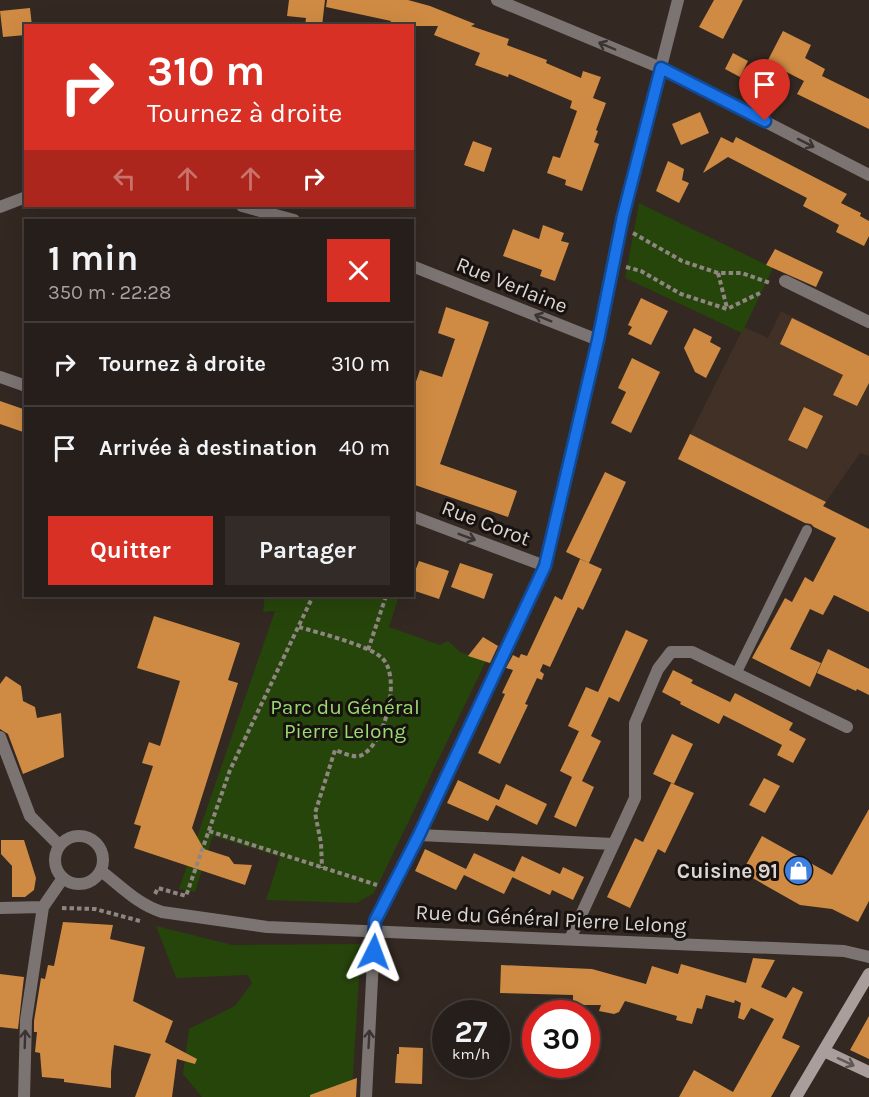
<!DOCTYPE html>
<html lang="fr">
<meta charset="utf-8">
<style>
:root{--surface:#261e1a;--page:#322b27;--text:#f1f3f6;--muted:#a4a2a2;--line:#423c39;--accent:#d93025}
body{margin:0;font-family:Karla,sans-serif;background:var(--page);color:var(--text);height:100vh;display:flex;flex-direction:column;font-size:22px;white-space:nowrap}
*{box-sizing:border-box;margin:0}
p{font-size:20px;color:var(--muted)}
.icon{flex:none;width:33px;height:33px;fill:none;stroke:currentColor;stroke-width:2;stroke-linecap:round;stroke-linejoin:round}
.map{position:relative;flex:1;overflow:hidden}
.details{position:absolute;left:24px;top:219px;width:390px;height:378px;display:flex;flex-direction:column;background:var(--surface);border-radius:0px;box-shadow:0 6px 24px #0002,0 0 0 2px var(--line)}
.details>*{flex:none}
.hud{position:absolute;left:24px;top:24px;width:390px;height:183px;border-radius:0px;box-shadow:0 6px 24px #0002,0 0 0 2px var(--line);background:#d93025;color:#fff;overflow:hidden}
.speed{position:absolute;left:432px;top:1000px;display:flex;gap:12px;font-size:30px;font-weight:700;text-align:center}
.speed>*{display:grid;place-content:center;width:78px;height:78px;border-radius:50%;background:var(--surface);box-shadow:0 6px 24px #0002,0 0 0 2px var(--line);line-height:1}
.speed small{font-size:15px;font-weight:400}
.speed .limit{border:9px solid #d22;background:#fff;color:#111}
.pin{position:absolute;display:grid;place-items:center;width:51px;height:51px;color:#fff;margin:-62px -26px;border-radius:50% 50% 50% 0;rotate:-45deg;box-shadow:0 0 6px #0007}
.pin .icon{rotate:45deg}
.me{position:absolute;width:66px;margin:-33px;rotate:3deg;stroke-linejoin:round;filter:drop-shadow(0 0 4px #0008)}
.turn{display:flex;align-items:center;gap:21px;height:126px;padding:0 24px;font-size:27px}
.turn .icon{width:78px;height:78px;stroke-width:2.5}
.turn b{display:block;font-size:42px;line-height:51px}
.lanes{display:flex;align-items:center;height:57px;padding:0 24px;background:#0003;justify-content:center;gap:30px;direction:ltr}
.lanes .off{opacity:.35}
.round{display:grid;place-items:center;flex:none;width:63px;height:63px;border-radius:0px;background:var(--page)}
.summary{display:flex;align-items:center;justify-content:space-between;height:102px;padding:0 24px}
h1{font-size:36px;font-weight:700;line-height:45px}
.button{display:flex;gap:12px;margin-top:auto;padding:12px 24px}
.button a{flex:1;height:69px;border-radius:0px;background:var(--accent);color:#fff;font-size:24px;font-weight:700;line-height:69px;text-align:center}
.button a+a{background:var(--page);color:var(--text)}
ul{padding:0;list-style:none}
li{display:flex;align-items:center;gap:18px;height:84px;padding:0 24px;border-top:2px solid var(--line)}
li div{flex:1}
li b{display:block;font-size:22px}
li em{font-style:normal}
.map>svg:first-child{display:block}
.built{fill:#413026}
.green{fill:#26450b}
.building{fill:#cf8b43}
.lines{fill:none;stroke-linecap:round;stroke-linejoin:round}
.path{stroke:#8f8681;stroke-width:4;stroke-dasharray:4.5 3;stroke-linecap:butt}
.service{stroke:#7b7473;stroke-width:10}
.minor{stroke:#7b7473;stroke-width:12}
.tertiary{stroke:#7b7473;stroke-width:12}
.secondary{stroke:#a99e9c;stroke-width:12}
.oneway{stroke:#3a3432}
.oneway2{stroke:#605856}
.route-casing{stroke:#114b97;stroke-width:15}
.route{stroke:#1a73e8;stroke-width:10}
.labels{text-anchor:middle;dominant-baseline:central;stroke-width:6;stroke-linejoin:round;paint-order:stroke}
.street-label{font-size:21px;fill:#dcd5d1;stroke:#17120f}
.park-label{font-size:21px;fill:#9ad970;stroke:#17120f}
.poi-label{font-size:21px;font-weight:bold;fill:#dcd5d1;stroke:#17120f;text-anchor:end}
</style>
<div class="map">
<svg width="869" height="1097" viewBox="0 0 869 1097">
<rect width="100%" height="100%" fill="#332822"/>
<path class="built" d="M781 311 869 356V456L860 453 826 502 813 527 678 459 744 327 768 338Z"/>
<path class="green" d="M639 203 773 268 742 333 625 278Z
M265 596H399L389 627 440 645 448 641 460 652 486 661 374 893 357 903 266 900 280 857 213 836 195 892 179 889 275 611 263 612Z
M156 926 232 945 361 944 352 1090 310 1097H202L183 1074 189 1029 235 1006 252 983 248 975 176 978Z"/>
<path class="building" d="M289 0H325L322 26H305L306 18 287 16Z
M327 0H408L430 6 475 24 471 26 509 39 507 45 547 60 546 63 581 78 583 71 601 77 593 98 606 103 596 130 598 131 594 142 599 144 582 191 565 185 566 180 547 173 553 156 560 158 577 111 570 108 572 101 509 74 508 77 475 65 480 53 434 35 438 26H389L391 21 326 7Z
M714 0H743L723 39 699 27Z
M30 8 32 26H26V35L3 37 0 11Z
M783 31 811 45 805 58 825 69 822 76 869 99V129L797 94 804 81 767 62Z
M733 53 748 61 740 77 725 69Z
M700 112 709 133 681 145 672 124Z
M721 137 733 143 736 137 847 194 841 203 861 213 860 216 869 221V236L864 246 836 232 839 225 803 206 807 198 728 157 703 173Z
M473 141 492 148 484 172 464 165Z
M668 161 684 169 682 180 689 183 679 203 656 191Z
M543 225 564 233 561 241 569 243 555 281 540 276 542 270 503 256 513 229 539 239Z
M775 249 823 272 816 287 766 265Z
M641 298 668 311 651 345 628 334 632 327 628 325Z
M446 307 489 322 440 464 517 491 508 517 412 484V393L420 370 442 377 455 339 438 333Z
M792 318 869 356V383L857 406 833 395 843 375 780 344Z
M694 328 712 337 710 342 721 348 706 378 695 372 684 348Z
M632 358 660 372 631 433 611 423 626 392 618 388Z
M0 401 26 410V433L0 424Z
M804 407 823 416 807 449 788 440Z
M690 434 826 502 823 506 869 529V612L834 595 823 615 810 609 790 649 821 663 810 687 752 658 785 598 792 602 805 577 813 582 836 538 814 527 811 524 805 523 678 459Z
M605 472 626 482 589 563 566 552Z
M580 559 602 569 583 610 578 607 550 667 543 664 540 671 544 674 542 680 537 678 525 704 528 705 500 764 478 753 505 694 502 693 513 670 506 668 513 655 519 658 521 654 527 656 555 596 562 600Z
M419 561 449 571 439 599 412 590V579Z
M460 563 493 574 484 599 451 587Z
M154 616 240 643 228 680 238 683 192 828 204 849 229 857 234 864 252 865 245 885 134 848 141 826 134 824 153 766 142 763 149 742 160 746 180 681 137 668Z
M626 630 648 640 619 702 609 697 591 736 601 741 582 781 594 787 576 827 554 817 572 777 560 771 579 731 587 735 568 726 586 687 598 692Z
M483 637 498 646 490 663 468 656Z
M828 649 869 669V695L857 689 856 691 817 673Z
M673 670 693 680 691 683 730 702 719 724 680 704 681 702 662 692Z
M6 676 21 686 23 701 35 707 37 718 61 713 64 757 23 774 8 734 0 729V684Z
M735 693 793 723 789 730 806 739 793 763 777 755 782 745 723 715Z
M672 734 693 744 674 784 653 774Z
M764 778 780 786 765 813 749 805Z
M458 780 499 800 506 784 547 804 537 825 496 805 488 821 447 803Z
M671 783 694 793 665 853 658 849 630 908 607 897 635 838 643 842Z
M869 809V901L858 922 832 909 800 905 742 872 762 836 832 875Z
M1 840H24L36 878 34 890 25 897H12V866L1 854Z
M425 849 466 869 474 853 515 872 504 894 464 875 456 890 415 871Z
M522 856 560 874 563 867 584 877 573 900 552 890 550 895 512 877Z
M63 922 113 925 110 939 145 947 133 1001 173 1021 165 1042 197 1059 195 1064 177 1059 172 1097H135L151 1054 114 1045 111 1072V1088L64 1082V1079L42 1077 40 1053 35 1052 37 1032H34V1021L41 978 45 979 48 965 54 966Z
M753 958 775 960 761 987 786 998 793 987 803 992 782 1038 800 1046 771 1097H679L694 1070 733 1092 774 1019 751 1008 744 1020 738 1018 741 1003 735 1000 734 1003 706 995 702 1009 697 1008 692 1024 676 1020 677 1016 625 1001 619 1012 614 1014 599 1011 601 1005H573V995L500 993 501 965 592 969 646 984 652 966 678 974 681 964 746 983Z
M0 974 24 977 18 1029 0 1027Z
M869 1016V1059L850 1050Z
M399 1047 423 1048 422 1084 395 1083 397 1054H399Z
M357 1078 356 1097H310V1095Z"/>
<g class="lines">
<path class="path" d="M633 233 682 261 718 273H742L770 283
M626 267 641 271 681 294 727 309 760 293
M718 273 727 308
M299 627C319 633 368 645 382 658 402 677 385 743 362 755 354 759 342 752 335 750L315 813 321 843 322 868
M368 650 386 596
M209 831 377 885
M155 894 158 888 186 896 230 770 313 596
M62 908 95 909 140 921"/>
<path class="service" d="M736 674 807 530"/>
<path class="minor" d="M497 0 661 68 869 175
M242 206 294 220
M0 207 26 197
M412 266 598 340
M785 281 869 322
M0 377 26 386
M412 516 545 566
M419 835 613 844
M0 908 43 907
M570 939 635 798V723L658 669 671 652H692L847 727
M24 1097 26 1020 43 907 63 878
M366 1097 375 921 419 835 545 566 598 340 623 216 678 0"/>
<path class="tertiary" d="M0 737 30 816 59 845
M55 860a24 24 0 1 1 48 0a24 24 0 1 1-48 0Z
M101 871C121 886 137 904 162 912L267 927 844 951 869 957"/>
<path class="secondary" d="M824 1051 869 1072
M796 1097 869 974"/>
</g>
<defs><path id="oneway-shaft" d="M-6 0H5M1.5-3L5.5 0L1.5 3" fill="none" stroke-width="1.6" stroke-linecap="round" stroke-linejoin="round" transform="scale(1.5)"/></defs>
<g class="oneway">
<use href="#oneway-shaft" transform="translate(607 46) rotate(-157)"/>
<use href="#oneway-shaft" transform="translate(806 143) rotate(27)"/>
<use href="#oneway-shaft" transform="translate(543 318) rotate(-158)"/>
<use href="#oneway-shaft" transform="translate(467 537) rotate(21)"/>
<use href="#oneway-shaft" transform="translate(25 1039) rotate(-88)"/>
<use href="#oneway-shaft" transform="translate(369 1039) rotate(-87)"/>
</g>
<use class="oneway2" href="#oneway-shaft" transform="translate(846 1062) rotate(25)"/>
<g class="lines">
<defs>
<path id="route" d="M374 952 375 921 419 835 545 566 598 340 623 216 661 68 765 121"/>
</defs>
<use href="#route" class="route-casing"/>
<use href="#route" class="route"/>
</g>
<defs>
<symbol id="shop-disc" viewBox="-11 -11 22 22"><circle r="9.5" fill="#3f7fe0" stroke="#17120f"/><path d="M-5-2.5h2.3a2.7 3.5 0 0 1 5.4 0H5L5.5 6h-11ZM-1.5-2.5h3a1.5 2.3 0 0 0-3 0Z" fill="#fff"/></symbol>
</defs>
<g fill-rule="evenodd">
<use href="#shop-disc" x="782" y="854" width="33" height="33"/>
</g>
<g class="labels">
<g class="street-label">
<text transform="translate(512 285) rotate(22)">Rue Verlaine</text>
<text transform="translate(486 523) rotate(21)">Rue Corot</text>
<text transform="translate(551 919) rotate(3)">Rue du Général Pierre Lelong</text>
</g>
<g class="park-label">
<text x="345" y="707">Parc du Général<tspan x="345" dy="24">Pierre Lelong</tspan></text>
</g>
<g class="poi-label">
<text x="778" y="871">Cuisine 91</text>
</g>
</g>
</svg>
<div class="speed"><div>27<small>km/h</small></div><div class="limit">30</div></div>
<div class="pin" style="left:765px;top:121px;background:#d93025"><svg class="icon" aria-label="arrive" viewBox="0 0 24 24"><path d="M6 21V4h12l-3 4 3 4H6"/></svg></div>
<svg class="me" style="left:374px;top:952px" viewBox="-20 -20 40 40"><path d="M0-17L14 15 0 8-14 15z" fill="#1a73e8" stroke="#fff" stroke-width="4"/></svg>
<div class="hud">
<div class="turn"><svg class="icon" aria-label="right" viewBox="0 0 24 24"><path d="M7 20v-9h11M14 6l5 5-5 5"/></svg><div><b>310 m</b>Tournez à droite</div></div>
<div class="lanes"><svg class="icon off" aria-label="left" viewBox="0 0 24 24"><path d="M17 20v-9H6M10 6l-5 5 5 5"/></svg><svg class="icon off" aria-label="ahead" viewBox="0 0 24 24"><path d="M12 20V5M6 11l6-6 6 6"/></svg><svg class="icon off" aria-label="ahead" viewBox="0 0 24 24"><path d="M12 20V5M6 11l6-6 6 6"/></svg><svg class="icon" aria-label="right" viewBox="0 0 24 24"><path d="M7 20v-9h11M14 6l5 5-5 5"/></svg></div>
</div>
<section class="details">
<div class="summary"><div><h1>1 min</h1><p>350 m · 22:28</p></div><a class="round" style="background:#d93025;color:#fff"><svg class="icon" aria-label="close" viewBox="0 0 24 24"><path d="M6 6l12 12M18 6L6 18"/></svg></a></div>
<ul>
<li><svg class="icon" aria-label="right" viewBox="0 0 24 24"><path d="M7 20v-9h11M14 6l5 5-5 5"/></svg><div><b>Tournez à droite</b></div><em>310 m</em></li>
<li><svg class="icon" aria-label="arrive" viewBox="0 0 24 24"><path d="M6 21V4h12l-3 4 3 4H6"/></svg><div><b>Arrivée à destination</b></div><em>40 m</em></li>
</ul>
<div class="button"><a>Quitter</a><a>Partager</a></div>
</section>
</div>
